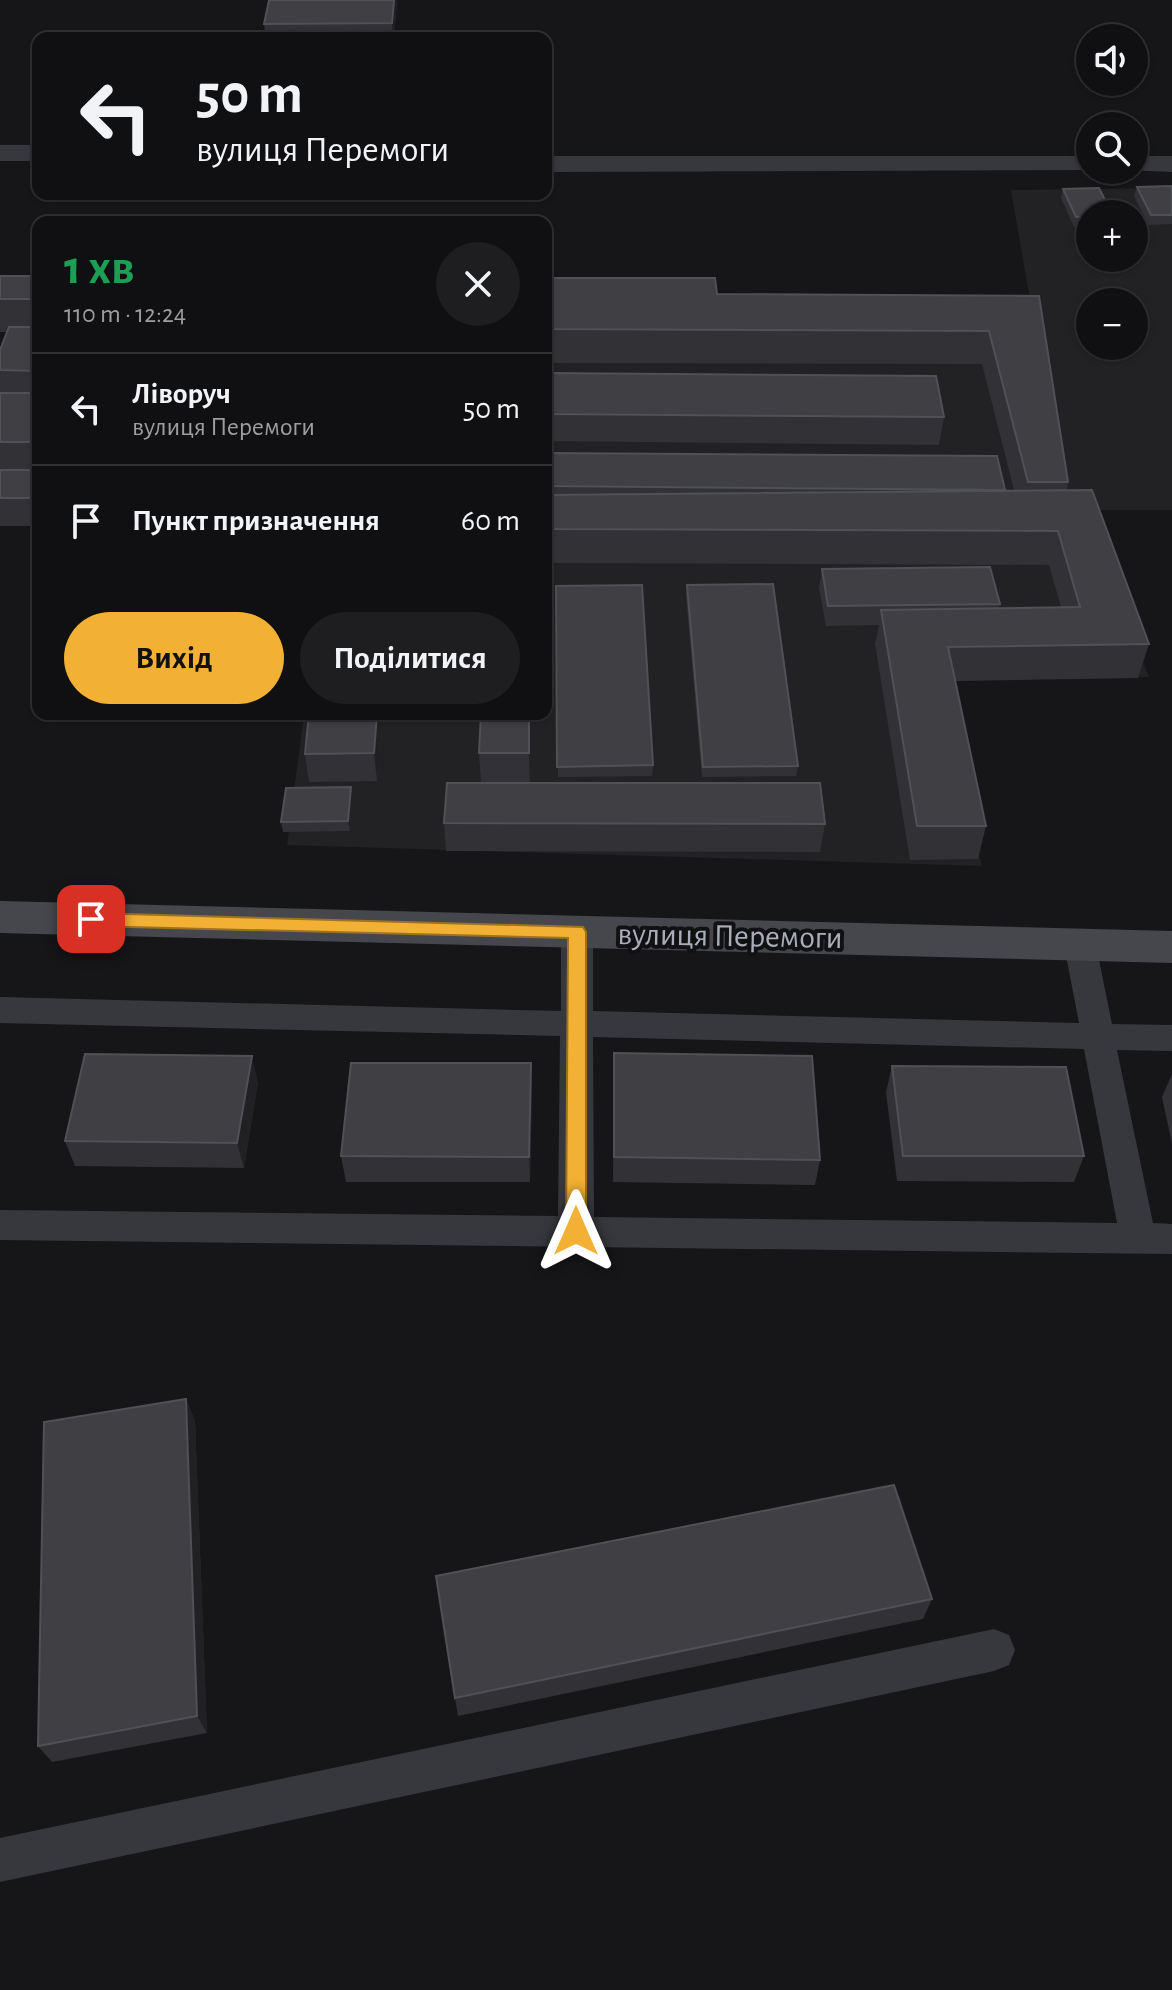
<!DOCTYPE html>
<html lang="uk">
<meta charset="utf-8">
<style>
:root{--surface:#101012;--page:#1e1e20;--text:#f1f3f6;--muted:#9c9d9f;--line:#303032;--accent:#f2b134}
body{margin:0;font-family:"Alegreya Sans",sans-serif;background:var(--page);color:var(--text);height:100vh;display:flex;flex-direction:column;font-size:30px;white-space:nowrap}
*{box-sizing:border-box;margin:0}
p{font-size:26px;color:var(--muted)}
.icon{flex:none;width:44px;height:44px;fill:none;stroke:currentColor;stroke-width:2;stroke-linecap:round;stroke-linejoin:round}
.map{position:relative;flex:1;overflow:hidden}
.details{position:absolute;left:32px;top:216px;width:520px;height:504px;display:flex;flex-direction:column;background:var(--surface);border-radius:16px;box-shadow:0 2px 6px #0004,0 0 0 2px var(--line)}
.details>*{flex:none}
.hud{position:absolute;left:32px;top:32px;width:520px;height:168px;border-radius:16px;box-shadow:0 2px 6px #0004,0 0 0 2px var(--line);background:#101012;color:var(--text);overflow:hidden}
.tools{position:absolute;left:1076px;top:24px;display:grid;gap:16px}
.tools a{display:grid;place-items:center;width:72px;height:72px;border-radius:50%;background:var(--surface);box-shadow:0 2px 6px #0004,0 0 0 2px var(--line);font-size:40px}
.pin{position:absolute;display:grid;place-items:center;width:68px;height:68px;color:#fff;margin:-34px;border-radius:16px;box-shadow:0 4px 12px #0006}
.me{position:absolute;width:88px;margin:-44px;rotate:0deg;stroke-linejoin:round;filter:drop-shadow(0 0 6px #0008)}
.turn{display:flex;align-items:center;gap:28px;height:168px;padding:0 32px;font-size:36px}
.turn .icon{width:104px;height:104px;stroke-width:2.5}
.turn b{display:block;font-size:56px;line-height:68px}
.round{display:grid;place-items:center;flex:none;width:84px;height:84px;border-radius:42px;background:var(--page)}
.head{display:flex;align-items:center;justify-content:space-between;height:136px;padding:0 32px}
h1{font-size:48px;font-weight:600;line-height:60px;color:#1e9e55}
.button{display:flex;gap:16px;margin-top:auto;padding:16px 32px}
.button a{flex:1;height:92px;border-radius:48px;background:var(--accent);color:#111;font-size:32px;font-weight:600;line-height:92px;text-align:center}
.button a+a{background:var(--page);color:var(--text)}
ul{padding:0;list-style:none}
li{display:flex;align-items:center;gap:24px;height:112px;padding:0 32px;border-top:2px solid var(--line)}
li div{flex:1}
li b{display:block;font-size:30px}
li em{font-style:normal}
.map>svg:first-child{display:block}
.built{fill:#222225;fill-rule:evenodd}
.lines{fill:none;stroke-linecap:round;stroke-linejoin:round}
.service{fill:#37383d;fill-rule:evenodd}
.minor{fill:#37383d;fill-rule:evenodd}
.secondary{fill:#45474d;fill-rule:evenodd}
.wall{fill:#323236}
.shaded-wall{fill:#212124}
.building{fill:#3f3f44;stroke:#4f5156;stroke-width:2}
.route{fill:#f2b134;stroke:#9d7322;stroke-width:2}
.labels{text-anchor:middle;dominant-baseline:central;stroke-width:8;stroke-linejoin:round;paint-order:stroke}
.street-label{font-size:32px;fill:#a8adb8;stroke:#111113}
</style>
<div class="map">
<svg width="1172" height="1990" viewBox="0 0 1172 1990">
<rect width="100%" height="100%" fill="#161618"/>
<path class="built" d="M1172 188V510H1085L1149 677 936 681 982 866 287 845 304 714H546V308L1034 323 1011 190ZM1090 214H1134V258H1090ZM1090 302H1134V346H1090Z"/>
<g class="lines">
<path class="service" d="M577 920 588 924 593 932V1011L1079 1023 1064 945 1069 937 1080 933 1091 937 1096 945 1112 1024 1172 1025V1051L1117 1050 1153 1223 1172 1224V1254L0 1240V1210L558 1216 560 1036 0 1023V997L561 1011V932L566 924ZM593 1037 1084 1049 1117 1223 594 1217Z
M994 1629 1009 1635 1015 1650 1009 1665 994 1671 0 1882V1838Z"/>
<path class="minor" d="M0 145H38V161H0Z
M546 156H1090V170H1098L546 172Z
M1134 156H1172V172L1126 170H1134Z"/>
<path class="secondary" d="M0 901 1172 931V963L0 933Z"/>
</g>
<path class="wall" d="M397 0 394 38H266L264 24Z
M1172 186V224L1148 225 1134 196 1137 187Z
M1063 189 1090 214V226L1074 227 1061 198Z
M0 276H38V470H0V350L7 332H0Z
M546 278 717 294 1039 296 1068 482 1067 490 1149 644 1138 678 955 681 986 826 978 859 910 860 875 644 879 625 826 626 819 588 822 569 1000 604 999 608 1061 607 1049 565 546 563V453L1014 490 982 364 546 363Z
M546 373 944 417 939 445 546 441Z
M0 470H38V526H0Z
M687 585 798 766 796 776 702 777 686 596Z
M556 586 653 765 652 776 558 777Z
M382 714 377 781 309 782 305 754Z
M530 714V783L825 824 820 852 446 851 444 823 481 783 479 753Z
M351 787 352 797 350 831 283 832 281 822Z
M614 1053 820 1160 815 1185 613 1182Z
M531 1063 532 1089 530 1182H346L341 1156Z
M892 1066 1084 1156 1074 1182 897 1181 886 1092Z
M1172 1074V1144L1162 1097Z
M258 1082 244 1168 75 1166 65 1141Z
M186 1399 195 1421 207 1733 52 1762 38 1746Z
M932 1599 923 1619 458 1716 455 1698Z"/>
<path class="shaded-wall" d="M394 0H397L394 38H393L392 23Z
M377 714H382L377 781 374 753Z
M529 714H530V787L529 753Z
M351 787 352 797 350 831 348 821Z
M252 1056 258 1082 244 1168 237 1143Z
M531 1063 532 1089 530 1182 529 1157Z
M186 1399 195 1421 207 1733 197 1716Z"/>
<path class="building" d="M269 0H394L392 23 264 24Z
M1172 186V215H1151L1137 187Z
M1099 188 1112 214H1090V217H1076L1063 189Z
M0 276H38V299H0Z
M546 278H715L717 294 1039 296 1068 482H1028L989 331 546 329Z
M9 327H38V371L0 370V350Z
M546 373 936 376 944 417 546 414Z
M0 393H38V442H0Z
M546 453 997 456 1005 490 546 486Z
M0 470H38V498H0Z
M1092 490 1149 644 948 647 986 826H917L881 610 1080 607 1058 531 546 529V495Z
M990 567 1000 604 828 606 822 569Z
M773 584 798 766 703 767 687 585Z
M642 585 653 765 557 767 556 586Z
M309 714H377L374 753 305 754Z
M481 714H529V753H479Z
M447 783H820L825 824 444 823Z
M351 787 348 821 281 822 286 788Z
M614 1053 812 1056 820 1160 614 1157Z
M85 1054 252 1056 237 1143 65 1141Z
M351 1063H531L529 1157 341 1156Z
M892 1066 1066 1067 1084 1156H903Z
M186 1399 197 1716 38 1746 44 1422Z
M894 1485 932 1599 455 1698 436 1576Z"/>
<path class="route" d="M91 913 583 927 586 932V1231L583 1238 576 1240 569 1238 566 1231 568 938 91 926 82 919Z"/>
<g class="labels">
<g class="street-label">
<text transform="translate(730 936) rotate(1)">вулиця Перемоги</text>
</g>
</g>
</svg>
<div class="tools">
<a><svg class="icon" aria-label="sound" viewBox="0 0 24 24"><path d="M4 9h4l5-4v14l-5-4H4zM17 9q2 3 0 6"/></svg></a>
<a><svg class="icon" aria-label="search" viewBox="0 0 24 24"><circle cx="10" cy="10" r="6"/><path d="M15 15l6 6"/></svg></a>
<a>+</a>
<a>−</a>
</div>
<div class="pin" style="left:91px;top:919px;background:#d93025"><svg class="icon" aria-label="arrive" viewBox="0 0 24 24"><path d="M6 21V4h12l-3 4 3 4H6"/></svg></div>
<svg class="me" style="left:576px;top:1231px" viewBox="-20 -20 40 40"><path d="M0-17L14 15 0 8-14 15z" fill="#f2b134" stroke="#fff" stroke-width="4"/></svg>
<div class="hud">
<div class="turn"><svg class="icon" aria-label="left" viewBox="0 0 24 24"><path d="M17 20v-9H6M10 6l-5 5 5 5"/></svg><div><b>50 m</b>вулиця Перемоги</div></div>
</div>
<section class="details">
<div class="head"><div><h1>1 хв</h1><p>110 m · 12:24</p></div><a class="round"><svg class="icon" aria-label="close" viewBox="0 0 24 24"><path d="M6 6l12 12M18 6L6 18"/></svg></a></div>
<ul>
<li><svg class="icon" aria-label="left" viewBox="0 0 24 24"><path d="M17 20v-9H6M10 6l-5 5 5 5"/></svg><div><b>Ліворуч</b><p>вулиця Перемоги</p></div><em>50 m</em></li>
<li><svg class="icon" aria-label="arrive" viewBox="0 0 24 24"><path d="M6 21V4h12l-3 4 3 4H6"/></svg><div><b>Пункт призначення</b></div><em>60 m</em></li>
</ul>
<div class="button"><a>Вихід</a><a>Поділитися</a></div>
</section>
</div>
